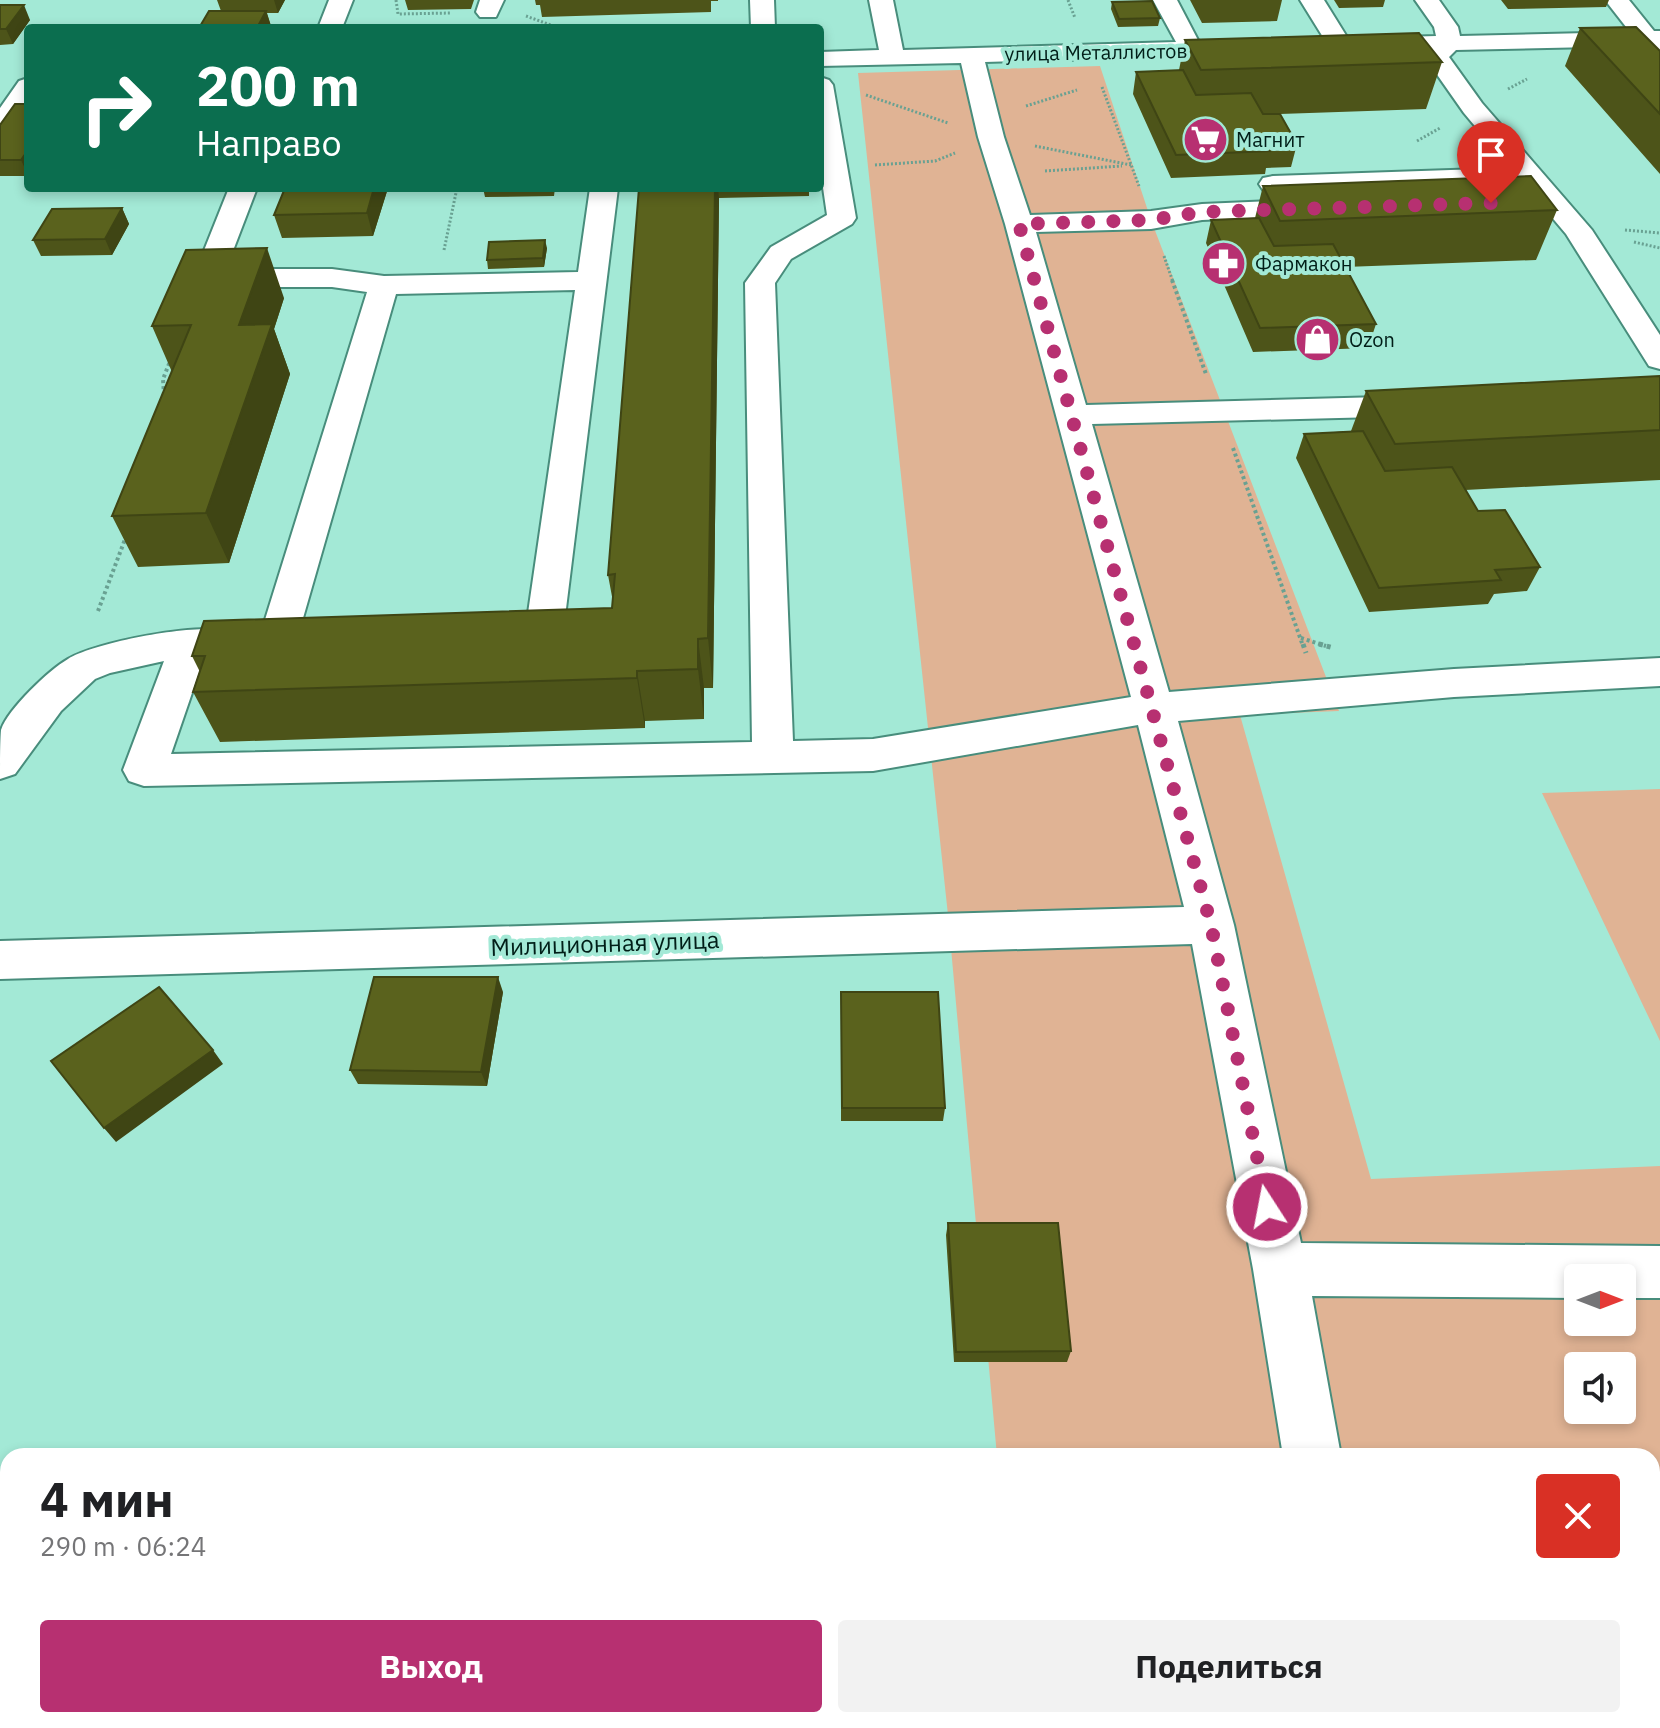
<!DOCTYPE html>
<html lang="ru">
<meta charset="utf-8">
<style>
:root{--surface:#fff;--page:#f2f2f2;--text:#202124;--muted:#757577;--accent:#b73071}
body{margin:0;font-family:"IBM Plex Sans",sans-serif;background:var(--page);color:var(--text);height:100vh;display:flex;flex-direction:column;font-size:30px;white-space:nowrap}
*{box-sizing:border-box;margin:0}
p{font-size:26px;color:var(--muted)}
.icon{flex:none;width:44px;height:44px;fill:none;stroke:currentColor;stroke-width:2;stroke-linecap:round;stroke-linejoin:round}
.map{position:relative;flex:1;overflow:hidden}
.drawer{position:absolute;left:0px;top:1448px;width:1660px;height:280px;display:flex;flex-direction:column;background:var(--surface);border-radius:24px 24px 0 0;box-shadow:0 4px 12px #0003}
.drawer>*{flex:none}
.hud{position:absolute;left:24px;top:24px;width:800px;height:168px;border-radius:8px;box-shadow:0 4px 12px #0003;background:#0b6e4f;color:#fff;overflow:hidden}
.needle{width:52px;rotate:90deg}
.fabs{position:absolute;left:1564px;top:1264px;display:grid;gap:16px}
.fabs a{display:grid;place-items:center;width:72px;height:72px;border-radius:8px;background:var(--surface);box-shadow:0 4px 12px #0003;font-size:40px}
.pin{position:absolute;display:grid;place-items:center;width:68px;height:68px;color:#fff;margin:-82px -34px;border-radius:50% 50% 50% 0;rotate:-45deg;box-shadow:0 0 8px #0007}
.pin .icon{rotate:45deg}
.me{position:absolute;width:88px;margin:-44px;rotate:349deg;stroke-linejoin:round;filter:drop-shadow(0 0 6px #0008)}
.turn{display:flex;align-items:center;gap:28px;height:168px;padding:0 40px;font-size:36px}
.turn .icon{width:104px;height:104px;stroke-width:2.5}
.turn b{display:block;font-size:56px;line-height:68px}
.round{display:grid;place-items:center;flex:none;width:84px;height:84px;border-radius:8px;background:var(--page)}
.headline{display:flex;align-items:center;justify-content:space-between;height:136px;padding:0 40px}
h1{font-size:48px;font-weight:700;line-height:60px}
.action{display:flex;gap:16px;margin-top:auto;padding:16px 40px}
.action a{flex:1;height:92px;border-radius:8px;background:var(--accent);color:#fff;font-size:32px;font-weight:700;line-height:92px;text-align:center}
.action a+a{background:var(--page);color:var(--text)}
.map>svg:first-child{display:block}
.green{fill:#e0b394;fill-rule:evenodd}
.lines{fill:none;stroke-linecap:round;stroke-linejoin:round}
.minor-casing{stroke:#488d7c;stroke-width:4}
.path-far2{stroke:#69a192;stroke-width:3;stroke-dasharray:2 2;stroke-linecap:butt}
.path-far1{stroke:#69a192;stroke-width:4;stroke-dasharray:3 3;stroke-linecap:butt}
.path{stroke:#69a192;stroke-width:5;stroke-dasharray:4 4;stroke-linecap:butt}
.minor{fill:#fff;fill-rule:evenodd}
.wall{fill:#4d5419}
.shaded-wall{fill:#3f4514}
.building{fill:#5a621d;stroke:#3f4514;stroke-width:2}
.route{stroke:#b73071;stroke-width:14;stroke-dasharray:0 25.2}
.labels{text-anchor:middle;dominant-baseline:central;stroke-width:8;stroke-linejoin:round;paint-order:stroke}
.far-street-label{font-size:20px;fill:#011e18;stroke:#a3e9d6}
.far-poi-label{font-size:20px;fill:#011e18;stroke:#a3e9d6;text-anchor:start}
.street-label{font-size:24px;fill:#011e18;stroke:#a3e9d6}
</style>
<div class="map">
<svg width="1660" height="1728" viewBox="0 0 1660 1728">
<rect width="100%" height="100%" fill="#a3e9d6"/>
<path class="green" d="M1100 66 1151 220 1339 711 1240 715 1371 1179 1660 1166V1728H1063L1060 1720H1652V1456H997L948 915 858 73ZM1578 1278H1622V1322H1578ZM1578 1366H1622V1410H1578Z
M1660 789V1041L1542 793Z"/>
<g class="lines">
<defs>
<path id="minor" d="M329 0H353L342 28H318Z
M480 0H504L496 17H480L476 12Z
M750 0H774L775 28H751Z
M869 0H893L903 50 1176 42 1153 0H1177L1199 42 1250 43 1253 48 1250 53 1241 55 985 62 1004 137 1030 215 1151 211 1202 204 1315 199 1325 201 1329 207 1325 213 1315 215 1202 220 1151 229 1036 232 1086 405 1418 396 1430 399 1434 406 1430 413 1418 416 1092 424 1169 692 1454 669 1660 658V686L1454 697 1178 721 1234 925 1301 1243 1660 1246V1298H1622V1278H1578V1298L1312 1296 1341 1456H1283L1253 1269 1192 944 0 979V941L1184 907 1138 725 873 771 144 786 129 781 123 770 164 661 110 673 95 679 61 711 15 774 0 779C0 765 0 742 1 730 8 709 49 670 68 659 96 642 197 623 228 631L233 641 228 651 205 655 171 754 752 742 745 283 771 247 827 215 820 167V77L829 80 833 85 856 218 852 224 791 259 775 283 793 741 873 739 1131 697 1005 224 978 137 961 63 820 66V52L879 50Z
M1300 0H1324L1352 45 1349 50H1331Z
M1415 0H1439L1458 27 1460 36 1630 32 1605 0H1629L1654 31H1660V61L1651 59 1641 46 1456 50 1449 57 1482 103 1592 230 1660 335V369L1649 366 1566 234 1523 183 1273 192 1263 190 1259 184 1263 178 1273 176 1510 168 1464 113 1424 56 1427 51 1366 52 1357 50 1354 45 1357 40 1366 38 1436 36 1434 27Z
M28 78V105L9 133 0 135V108L19 81Z
M229 188H257L226 269H332L384 276 578 272 590 188H618L563 633 558 642C537 648 514 648 493 642L488 633 493 624 527 620 575 290 396 294 297 639 292 649 278 652 264 649 259 639 367 292 332 287H208L197 284 193 278Z
M1325 1720H1389L1390 1728H1326Z"/>
</defs>
<use href="#minor" class="minor-casing"/>
<path class="path-far2" d="M396 0 398 14 451 13
M1068 0 1075 18
M526 16 559 28
M1102 87 1139 186
M1508 89 1527 79
M866 95 948 123
M1026 106 1077 90
M1417 141 1440 128
M1035 146 1131 165
M875 165 935 161 955 153
M1045 171 1122 166
M1625 230 1660 233
M1634 242 1660 248
M444 250 457 188
M1164 256 1173 282"/>
<path class="path-far1" d="M1172 280 1206 374
M164 395 163 379 171 359
M1233 448 1303 646
M98 611 127 534
M1301 638 1326 646"/>
<path class="path" d="M1303 644 1306 653
M1319 644 1334 648"/>
<use href="#minor" class="minor"/>
</g>
<path class="wall" d="M217 0H285L278 13H267L271 26 221 11Z
M405 0H474L471 9 408 10Z
M535 0H718V1H711V12L542 17 540 5H536Z
M1190 0H1282L1277 21 1202 23Z
M1334 0H1385L1383 7 1339 8Z
M1501 0H1609L1606 7 1508 9Z
M1112 2 1160 18 1158 26 1118 27 1111 9Z
M0 5 30 20 13 44 0 45Z
M1580 28 1660 51V174L1565 66Z
M1185 40 1442 62 1426 109 1280 114 1297 144 1291 167 1266 168 1265 174 1171 178 1133 94 1136 72 1179 70Z
M28 104V176H0V125Z
M1263 186 1557 210 1536 260 1345 267 1376 324 1368 348 1253 352 1206 243 1211 220 1255 218Z
M285 188H388L373 236 282 238 274 215Z
M483 188H555L554 196 485 197Z
M639 188H809V196L719 198 713 688H704V719L645 721V728L220 742 193 692 200 672 192 656 612 608 613 602 608 575Z
M122 208 129 224 112 255 41 256 33 240Z
M547 248 544 267 488 269 487 260Z
M284 298 274 329 290 374 229 563 138 567 112 516 172 372 152 326Z
M1660 376V480L1465 490 1478 511 1540 567 1527 591 1494 594 1488 604 1369 612 1296 458 1304 434 1351 431 1366 391Z
M503 992 487 1086 358 1084 350 1070Z
M841 992 945 1108 943 1121H841Z
M948 1223 1071 1351 1067 1362H954L946 1235Z
M1453 1720H1609L1612 1728H1455Z"/>
<path class="shaded-wall" d="M274 0H285L278 13Z
M24 5 30 20 13 44 6 29Z
M266 11 271 26 270 28H257Z
M28 150V175L21 160Z
M374 188H388L373 236 367 213Z
M715 188H718L719 198 713 688 708 638Z
M122 208 129 224 112 255 105 239Z
M545 240 547 248 544 267 543 258Z
M267 248 284 298 274 329 290 374 229 563 206 513 239 325Z
M698 639 704 688V719L698 669Z
M637 671 645 721V728L637 678Z
M498 977 503 992 487 1086 481 1072Z
M213 1050 223 1064 116 1142 104 1128Z"/>
<path class="building" d="M1152 1 1160 18 1119 19 1112 2Z
M0 5H24L6 29H0Z
M209 11H266L257 28H199Z
M1636 27 1660 51V114L1580 28Z
M1419 33 1442 62 1201 70 1185 40Z
M1183 70 1196 95 1251 93 1263 114H1280L1297 144 1267 145 1270 151 1176 155 1136 72Z
M15 104H28V150L21 160H0V125Z
M1531 176 1557 210 1280 221 1263 186Z
M285 188H374L367 213 274 215Z
M639 188H715L708 638 698 639V669L637 671V678L193 692 205 656H192L204 621 612 608 615 574 608 575Z
M122 208 105 239 33 240 52 209Z
M1259 218 1274 246 1333 244 1376 324 1260 328 1211 220Z
M545 240 543 258 487 260 489 242Z
M267 248 239 325 272 324 206 513 112 516 191 325 152 326 186 250Z
M1660 376V430L1395 444 1366 391Z
M1363 431 1385 471 1452 467 1478 511 1505 510 1540 567 1495 570 1501 580 1379 588 1304 434Z
M374 977H498L481 1072 350 1070Z
M159 987 213 1050 104 1128 51 1061Z
M841 992H938L945 1108H842Z
M948 1223H1058L1071 1351 956 1352Z
M1468 1720H1609L1612 1728H1470Z"/>
<g class="lines">
<path class="route" d="M1267 1207 1211 925 1019 224 1151 220 1202 212 1491 203"/>
</g>
<defs>
<symbol id="supermarket-disc" viewBox="-11 -11 22 22"><circle r="9.5" fill="#b73071" stroke="#a3e9d6"/><path d="M-6-5.5h2.5l.6 2H6L4.5 2H-2.5L-4.4-4H-6ZM-1.5 3.2a1.3 1.3 0 1 0 .1 0ZM3 3.2a1.3 1.3 0 1 0 .1 0Z" fill="#fff"/></symbol>
<symbol id="pharmacy-disc" viewBox="-11 -11 22 22"><circle r="9.5" fill="#b73071" stroke="#a3e9d6"/><path d="M-2-6h4v4h4v4h-4v4h-4v-4h-4v-4h4Z" fill="#fff"/></symbol>
<symbol id="shop-disc" viewBox="-11 -11 22 22"><circle r="9.5" fill="#b73071" stroke="#a3e9d6"/><path d="M-5-2.5h2.3a2.7 3.5 0 0 1 5.4 0H5L5.5 6h-11ZM-1.5-2.5h3a1.5 2.3 0 0 0-3 0Z" fill="#fff"/></symbol>
</defs>
<g fill-rule="evenodd">
<use href="#supermarket-disc" x="1180" y="114" width="51" height="51"/>
<use href="#pharmacy-disc" x="1198" y="238" width="51" height="51"/>
<use href="#shop-disc" x="1292" y="314" width="51" height="51"/>
</g>
<g class="labels">
<g class="far-street-label">
<text transform="translate(1096 52) rotate(-1)">улица Металлистов</text>
</g>
<g class="far-poi-label">
<text x="1236" y="139">Магнит</text>
<text x="1255" y="263">Фармакон</text>
<text x="1349" y="339">Ozon</text>
</g>
<g class="street-label">
<text transform="translate(605 943) rotate(-2)">Милиционная улица</text>
</g>
</g>
</svg>
<div class="fabs">
<a><svg class="needle" viewBox="-14 -14 28 28"><path d="M0-13l5 13h-10z" fill="#e53935"/><path d="M0 13l5-13h-10z" fill="#757577"/></svg></a>
<a><svg class="icon" aria-label="sound" viewBox="0 0 24 24"><path d="M4 9h4l5-4v14l-5-4H4zM17 9q2 3 0 6"/></svg></a>
</div>
<div class="pin" style="left:1491px;top:203px;background:#d93025"><svg class="icon" aria-label="arrive" viewBox="0 0 24 24"><path d="M6 21V4h12l-3 4 3 4H6"/></svg></div>
<svg class="me" style="left:1267px;top:1207px" viewBox="-20 -20 40 40"><circle r="17" fill="#b73071" stroke="#fff" stroke-width="3"/><path d="M0-11L8 9 0 5-8 9z" fill="#fff"/></svg>
<div class="hud">
<div class="turn"><svg class="icon" aria-label="right" viewBox="0 0 24 24"><path d="M7 20v-9h11M14 6l5 5-5 5"/></svg><div><b>200 m</b>Направо</div></div>
</div>
<section class="drawer">
<div class="headline"><div><h1>4 мин</h1><p>290 m · 06:24</p></div><a class="round" style="background:#d93025;color:#fff"><svg class="icon" aria-label="close" viewBox="0 0 24 24"><path d="M6 6l12 12M18 6L6 18"/></svg></a></div>
<div class="action"><a>Выход</a><a>Поделиться</a></div>
</section>
</div>
